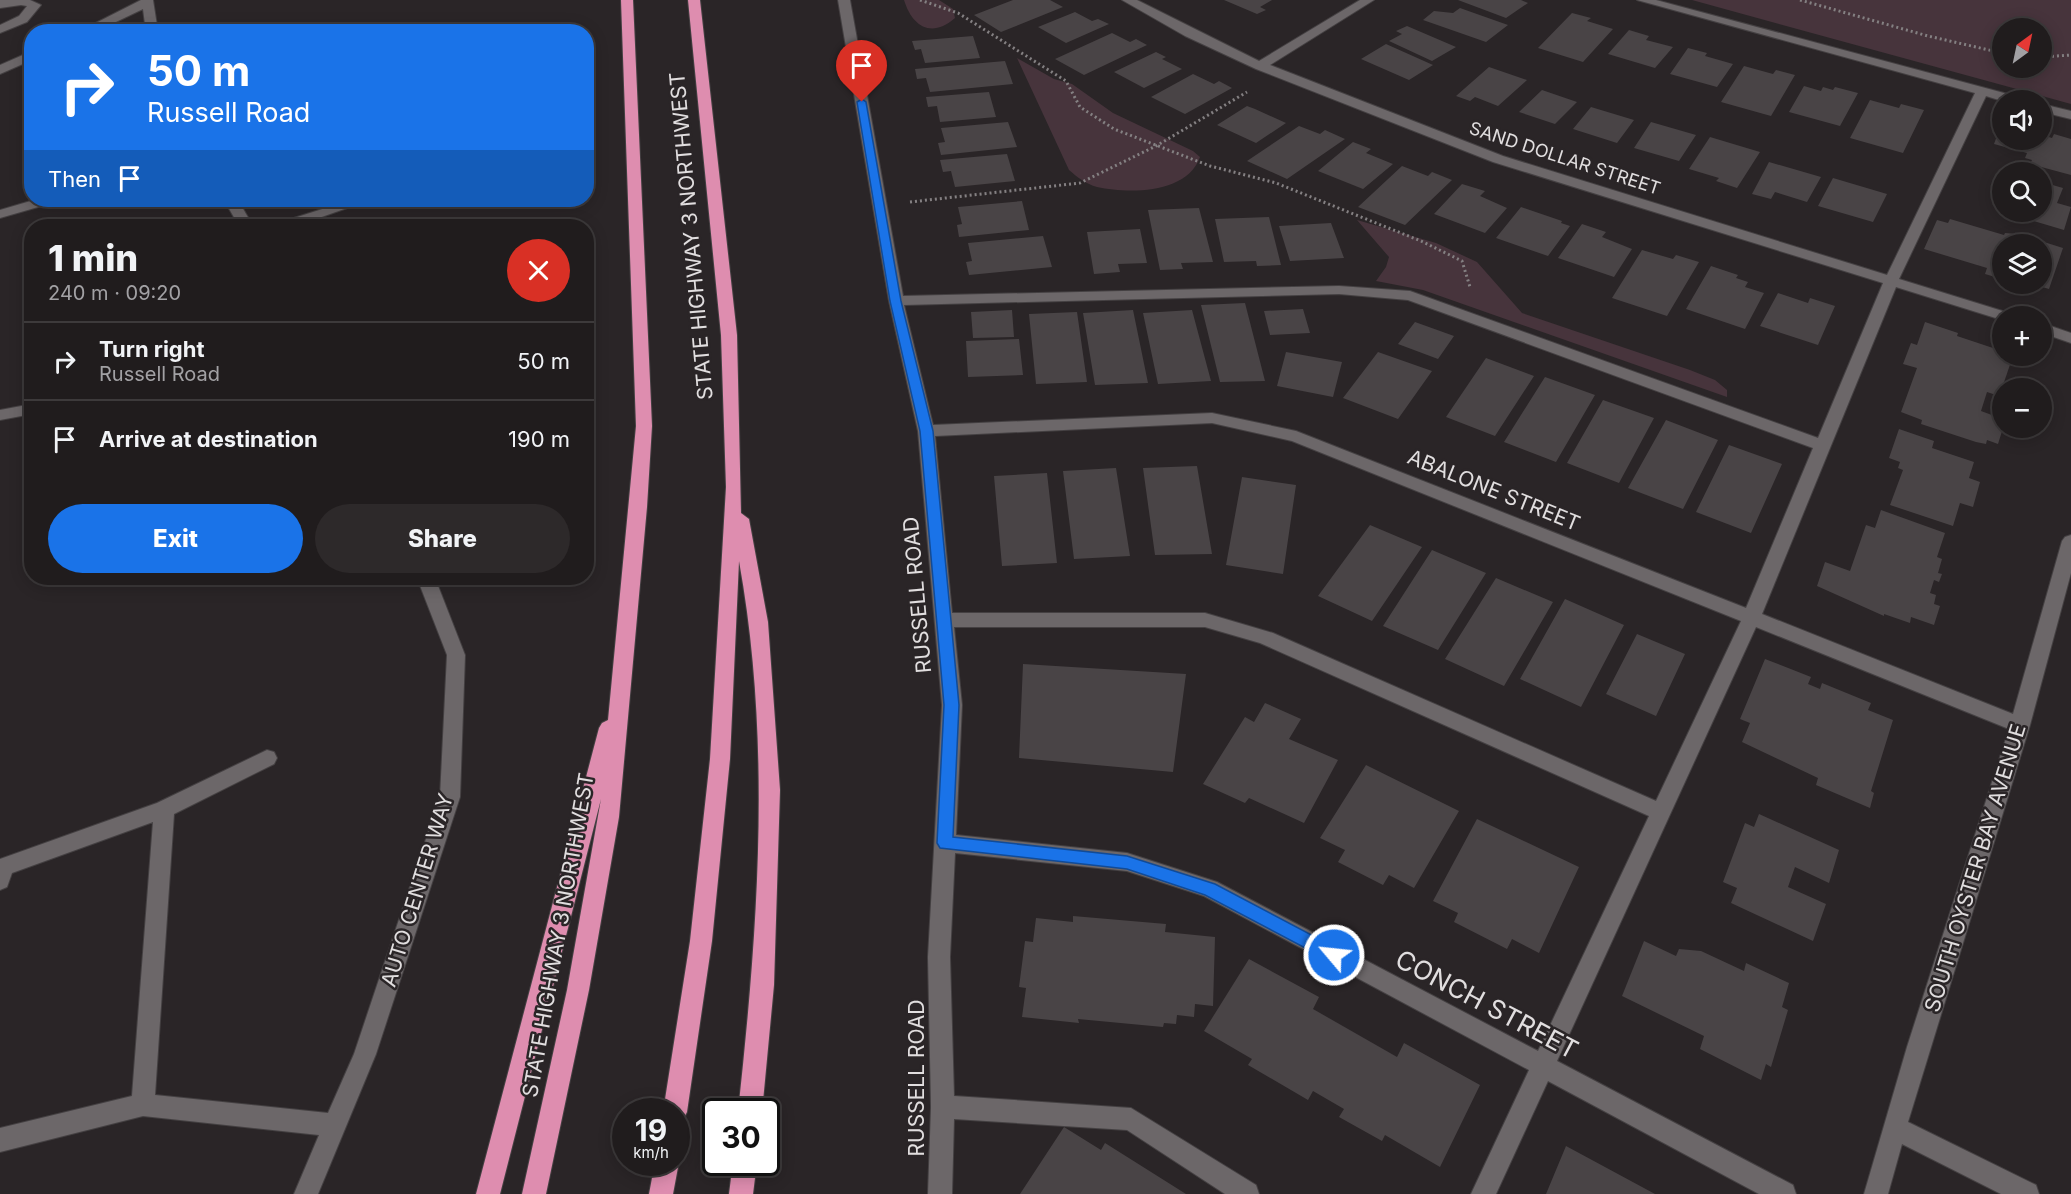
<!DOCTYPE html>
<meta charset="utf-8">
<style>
:root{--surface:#201c1d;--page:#2d292a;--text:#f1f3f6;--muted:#a2a1a4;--line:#3d3a3b;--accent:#1a73e8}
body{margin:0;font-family:Inter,sans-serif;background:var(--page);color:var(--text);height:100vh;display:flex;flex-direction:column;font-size:22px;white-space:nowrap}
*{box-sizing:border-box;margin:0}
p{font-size:20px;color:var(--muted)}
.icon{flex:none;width:33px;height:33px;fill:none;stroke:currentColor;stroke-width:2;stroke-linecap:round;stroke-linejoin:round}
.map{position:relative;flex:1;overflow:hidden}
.panel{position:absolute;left:24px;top:219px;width:570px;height:366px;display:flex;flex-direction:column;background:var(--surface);border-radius:24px;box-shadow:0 3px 15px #0003,0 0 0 2px var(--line)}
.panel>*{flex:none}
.guide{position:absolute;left:24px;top:24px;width:570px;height:183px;border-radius:24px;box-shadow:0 3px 15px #0003,0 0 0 2px var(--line);background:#1a73e8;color:#fff;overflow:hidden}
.needle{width:39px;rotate:33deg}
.controls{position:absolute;left:1992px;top:18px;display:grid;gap:12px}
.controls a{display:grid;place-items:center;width:60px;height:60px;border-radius:50%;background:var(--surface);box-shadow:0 3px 15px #0003,0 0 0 2px var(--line);font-size:30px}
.speed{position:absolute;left:612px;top:1098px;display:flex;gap:12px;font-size:30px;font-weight:700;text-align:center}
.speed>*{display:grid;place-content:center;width:78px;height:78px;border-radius:50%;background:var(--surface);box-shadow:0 3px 15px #0003,0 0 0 2px var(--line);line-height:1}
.speed small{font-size:15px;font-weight:400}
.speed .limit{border:3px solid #111;border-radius:9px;background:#fff;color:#111}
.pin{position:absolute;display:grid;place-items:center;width:51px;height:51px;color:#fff;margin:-62px -26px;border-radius:50% 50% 50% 0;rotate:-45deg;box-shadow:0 0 6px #0007}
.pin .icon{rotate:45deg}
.me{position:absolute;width:66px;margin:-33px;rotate:298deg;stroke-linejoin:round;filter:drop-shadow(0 0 4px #0008)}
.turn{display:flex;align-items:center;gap:21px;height:126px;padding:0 24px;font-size:27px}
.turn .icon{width:78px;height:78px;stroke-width:2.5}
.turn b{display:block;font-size:42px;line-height:51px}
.then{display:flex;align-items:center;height:57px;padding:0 24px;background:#0003;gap:12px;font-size:22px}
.round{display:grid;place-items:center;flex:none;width:63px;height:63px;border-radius:32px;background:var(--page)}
.overview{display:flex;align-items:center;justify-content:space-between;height:102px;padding:0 24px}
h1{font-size:36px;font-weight:800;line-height:45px}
.button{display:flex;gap:12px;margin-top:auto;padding:12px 24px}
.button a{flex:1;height:69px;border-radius:36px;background:var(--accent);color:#fff;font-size:24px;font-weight:800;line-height:69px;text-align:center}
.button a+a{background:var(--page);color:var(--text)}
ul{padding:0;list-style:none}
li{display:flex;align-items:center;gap:18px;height:78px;padding:0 24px;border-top:2px solid var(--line)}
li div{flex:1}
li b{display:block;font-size:22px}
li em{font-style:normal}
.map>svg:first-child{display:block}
.green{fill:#47343c;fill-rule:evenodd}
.building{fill:#494446}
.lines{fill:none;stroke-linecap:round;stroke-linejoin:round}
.minor-casing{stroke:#444042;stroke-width:2}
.highway-casing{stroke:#444042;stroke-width:2}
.path{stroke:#848082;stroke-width:3;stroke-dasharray:2 3;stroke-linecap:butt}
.minor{fill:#6c6769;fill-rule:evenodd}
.highway{fill:#de8daf;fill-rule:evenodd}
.route{fill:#1a73e8;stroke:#114b97;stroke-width:1.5}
.labels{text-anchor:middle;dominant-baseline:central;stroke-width:5;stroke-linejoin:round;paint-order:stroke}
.far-street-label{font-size:18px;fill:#e1dedf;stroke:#2a2527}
.street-label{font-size:21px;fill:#e1dedf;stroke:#2a2527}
.near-street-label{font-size:26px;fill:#e1dedf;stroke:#2a2527}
</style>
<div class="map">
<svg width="2071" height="1194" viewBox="0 0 2071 1194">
<rect width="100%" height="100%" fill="#2a2527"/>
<path class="green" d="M904 0H939L953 9 955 18C931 39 912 26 904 0Z
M1692 0H2071V104L1721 8ZM2002 28H2042V68H2002Z
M1017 58 1054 79 1072 84 1113 113 1193 151 1200 157C1187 194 1129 194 1097 187 1086 184 1077 177 1069 170Z
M1357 220 1436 243 1477 262 1522 313 1690 370 1715 380 1727 390V397L1423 290 1376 281 1386 267 1389 257Z"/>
<path class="building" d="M1013 0H1050L1063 7 1001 32 974 15Z
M1224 0H1272L1260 7 1266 10 1257 14Z
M1458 0H1521L1528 3 1506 18Z
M1460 8 1474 13 1508 25 1486 42 1423 20 1434 11 1453 13Z
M1075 12 1092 21 1098 19 1109 24 1066 43 1038 27Z
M1572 13 1591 18 1587 21 1613 29 1583 62 1538 48Z
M1407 26 1456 47 1432 61 1389 41 1402 34 1396 31Z
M1629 30 1649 36 1646 40 1673 47 1655 68 1608 54Z
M1112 33 1130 42 1136 39 1147 45 1084 75 1055 59Z
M973 36 980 58 925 63 921 49 915 50 912 41Z
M1386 44 1433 65 1409 80 1361 59Z
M1688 48 1707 53 1705 56 1733 64 1717 87 1670 74Z
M1156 52 1166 57 1162 59 1182 69 1144 88 1114 72Z
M1005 61 1013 84 930 92 926 78 917 79 915 69Z
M1744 66 1773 74 1776 70 1795 75 1771 116 1721 102Z
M1489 67 1527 80 1498 106 1475 97 1470 101 1456 96Z
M1193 74 1214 84 1219 81 1232 88 1185 114 1151 97Z
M1804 86 1821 91 1823 87 1833 90 1835 87 1858 93 1840 126 1789 112Z
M1542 90 1577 102 1555 124 1519 112Z
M989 92 996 117 940 122 937 106 928 107 926 97Z
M1870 100 1899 108 1901 104 1924 110 1903 153 1850 138Z
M1247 106 1255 109 1286 123 1256 143 1217 125Z
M1591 107 1634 120 1617 143 1573 129Z
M1008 122 1017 147 941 155 938 143 945 142 941 128Z
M1651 122 1696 135 1679 161 1634 148Z
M2002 122V140H2042V135L2052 138 2054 134 2071 139V175L2030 164 2032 160 2025 158 2027 153 1994 144Z
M1299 126 1320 134 1325 130 1345 139 1287 179 1247 161Z
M1710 137 1760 152 1737 188 1716 181 1719 178 1689 169Z
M1353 142 1371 149 1366 153 1393 164 1363 189 1318 171Z
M1007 154 1015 181 955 187 951 171 943 172 940 160Z
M1769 162 1821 177 1807 202 1775 192 1771 199 1752 194Z
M1402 166 1428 176 1432 172 1452 180 1405 225 1358 207Z
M1833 178 1887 194 1873 222 1818 206Z
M2042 182 2063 188 2057 203 2071 207 2064 230 2003 212H2042Z
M1462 184 1485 191 1480 196 1507 208 1485 233 1434 214Z
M1022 201 1029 230 959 237 957 225 962 224 958 207Z
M1521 207 1562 221 1561 223 1570 226 1548 256 1496 238Z
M1199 208 1213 262 1181 263 1183 269 1160 270 1148 210Z
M1269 217 1281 265 1257 266 1256 261 1224 262 1215 219Z
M1950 219 2004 235 2005 233 2018 234 2063 248 2049 289 2032 284H2042V244H2002V279L1985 274 1987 268 1924 249 1937 220 1948 223Z
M1331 223 1344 258 1290 261 1279 226Z
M1582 224 1606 232 1602 237 1632 249 1614 277 1558 258Z
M1140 229 1147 263 1118 264 1120 272 1094 274 1087 232Z
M1043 236 1052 267 969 275 966 262 972 261 968 243Z
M1642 250 1673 259 1676 255 1699 262 1667 316 1612 298Z
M1711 266 1738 275 1736 278 1748 282 1745 287 1764 293 1745 329 1686 309Z
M1778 293 1808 303 1810 298 1835 306 1818 345 1760 326Z
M1245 303 1265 381 1220 382 1201 305Z
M1303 309 1310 333 1270 335 1264 311Z
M1012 310 1014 337 973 338 971 312Z
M1133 310 1148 383 1095 385 1083 313Z
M1192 310 1211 381 1158 384 1143 313Z
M1077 312 1087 382 1036 384 1029 314Z
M1415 322 1454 336 1438 359 1398 344Z
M1925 322 1958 333 1957 336 2002 351V356H2013L2002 388V397L1987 392 1981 411 2000 418 1998 426 2003 428 1998 444 1987 440 1986 444 1976 442 1921 424 1922 420 1901 412 1917 368 1903 364 1911 343 1917 345Z
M1019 339 1023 375 968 377 966 341Z
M1286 352 1342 362 1333 397 1277 386Z
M1378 352 1432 371 1398 419 1343 398Z
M1486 358 1534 376 1495 436 1446 417Z
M1545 377 1595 395 1556 462 1504 442Z
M1603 400 1654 418 1619 483 1567 463Z
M1666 420 1718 440 1683 509 1628 488Z
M1899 429 1934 441 1932 448 1974 462 1969 478 1980 482 1973 507 1960 503 1953 526 1890 505 1903 470 1898 468 1900 462 1889 458Z
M1729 445 1782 464 1751 533 1696 512Z
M1197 466 1212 554 1155 555 1143 468Z
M1116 468 1130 556 1074 559 1063 471Z
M1047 473 1057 563 1002 566 994 476Z
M1242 477 1296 485 1283 574 1226 565Z
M1881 510 1945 533 1937 557 1942 559 1938 573 1942 574 1939 582 1934 580 1930 593 1936 595 1934 604 1940 606 1934 625 1911 617 1910 623 1884 614V616L1817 586 1825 562 1850 571 1866 525 1875 528Z
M1370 525 1422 547 1372 621 1318 596Z
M1432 550 1486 573 1438 650 1383 626Z
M1496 578 1553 602 1504 686 1445 659Z
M1565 599 1624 625 1581 707 1520 679Z
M1637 634 1685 654 1656 716 1606 694Z
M1765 659 1811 677 1808 684 1820 689 1822 683 1871 703 1868 710 1893 720 1871 791 1874 793 1870 808 1816 785 1818 778 1742 742 1750 723 1740 719Z
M1023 664 1186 674 1173 772 1019 758Z
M1265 703 1301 719 1289 739 1338 760 1304 823 1249 798 1245 803 1203 784 1245 717 1254 722Z
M1366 765 1459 811 1414 888 1389 875 1383 885 1338 862 1345 850 1320 838Z
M1759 814 1839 850 1829 883 1795 867 1788 887 1826 904 1813 941 1731 903 1737 888 1723 882 1745 823 1754 827Z
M1477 819 1579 867 1539 953 1512 939 1507 949 1454 922 1458 913 1433 901Z
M1073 916 1166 924 1165 932 1215 937 1213 1006 1195 1004 1194 1017 1177 1015 1176 1024 1164 1023 1163 1027 1078 1019 1079 1023 1022 1017 1026 988 1019 987 1025 941 1033 942 1036 918 1073 922Z
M1644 941 1676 956 1679 949 1701 951 1744 971 1746 963 1789 983 1782 1007 1788 1010 1771 1067 1766 1064 1761 1080 1700 1049 1704 1036 1622 996Z
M1249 959 1319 997 1313 1009 1397 1057 1404 1043 1480 1085 1440 1167 1385 1135 1382 1141 1339 1117 1344 1109 1313 1091 1308 1100 1248 1065 1252 1059 1204 1031Z
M1064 1127 1101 1150 1105 1143 1186 1194H1020Z
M1566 1146 1655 1194H1546Z"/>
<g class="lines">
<defs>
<path id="minor" d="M0 0H30L41 5 27 22 0 33V25L19 16 27 6 21 5 0 8Z
M141 0H153L158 32H146L143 9 95 32H78Z
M838 0H850L903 296 1339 286 1410 291 1818 438 1883 283 1493 162 1256 69 1185 36 1122 0H1137L1259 61 1360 0H1374L1270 65 1503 156 1887 275 1975 93 1637 0H1656L2019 97 2021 100 2002 101 1986 96 1899 279 2009 313 2012 316H2002V320L1896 287 1762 614 2013 714 2062 541 2065 537 2071 535V573L2030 725 1908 1122 2036 1185 2039 1194H2001L1902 1144 1888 1194H1864L1907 1047 2009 729 1756 627 1557 1061 1793 1185 1796 1194H1759L1548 1081 1496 1194H1471L1529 1070 1204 896 1127 871 955 853 950 957 954 1096 1131 1108 1256 1185 1259 1194H1225L1127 1130 954 1119 952 1194H928L931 1107 928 957 942 705 918 431 889 301ZM1339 294 1408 300 1813 448 1746 608 1296 431 1212 413 933 425 904 305ZM1212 423 1292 441 1741 621 1656 801 1273 633 1205 613H952L935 436ZM954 627H1205L1260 643 1649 816 1538 1051 1217 882 1127 853 956 835 962 705Z
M406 28H423L429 32H400Z
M32 51V60L0 74V65Z
M2042 104 2071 111V119L2042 112Z
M34 200H54L52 203 0 218V210Z
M224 200H238L253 226H239Z
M351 200H370L296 226H276L278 223Z
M453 222 460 226H444L446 223Z
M2042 323 2071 333V343L2042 333Z
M32 404V414L0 420V410Z
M417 578H435L465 655 460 797 376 1054 318 1194H294L319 1135 143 1116 0 1152V1128L132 1096 153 822 12 873 7 887 0 890V859L157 803 267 750 274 752 277 758 274 764 174 814 155 1095 328 1113 354 1054 440 797 447 655Z"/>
<path id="highway" d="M621 0H633L652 426 647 507 619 817 589 990 546 1194H522L567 990 601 799 500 1194H476L599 728 602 723 608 720 636 426Z
M688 0H700L737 335 741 513 749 519 768 622 780 790 774 985 762 1112H738C758 929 772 743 739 561L730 759 712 941 687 1112 683 1120 676 1123V1112H663L690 941 710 759 726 487 721 335Z
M676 1156 679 1162 673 1194H649L655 1162H676Z
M733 1162H757L753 1194H729Z"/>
</defs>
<use href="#minor" class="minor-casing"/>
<use href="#highway" class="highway-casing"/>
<path class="path" d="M920 0 958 13 1066 81 1080 107 1114 129 1210 166 1276 183 1421 241 1462 261 1470 287
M1800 0 1928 36 2002 53
M2042 57 2071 55
M910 202 1080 183 1156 146 1247 92"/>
<use href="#minor" class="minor"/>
<use href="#highway" class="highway"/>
</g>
<path class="route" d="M862 99 866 102 901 301 933 431 959 705 953 837 1127 856 1215 884 1340 950 1342 955 1340 960 1334 963 1328 960 1205 895 1127 869 940 848 937 843 944 705 920 431 890 301 857 102Z"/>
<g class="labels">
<g class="far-street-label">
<text transform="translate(1565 158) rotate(18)">SAND DOLLAR STREET</text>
</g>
<g class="street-label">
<text transform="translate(691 236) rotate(-95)">STATE HIGHWAY 3 NORTHWEST</text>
<text transform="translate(1494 490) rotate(22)">ABALONE STREET</text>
<text transform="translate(917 595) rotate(-95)">RUSSELL ROAD</text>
<text transform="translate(1975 868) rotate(-73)">SOUTH OYSTER BAY AVENUE</text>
<text transform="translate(417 890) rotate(-73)">AUTO CENTER WAY</text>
<text transform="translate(558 935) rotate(-80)">STATE HIGHWAY 3 NORTHWEST</text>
<text transform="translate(916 1078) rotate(-90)">RUSSELL ROAD</text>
</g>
<g class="near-street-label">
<text transform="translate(1487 1004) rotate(28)">CONCH STREET</text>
</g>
</g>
</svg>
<div class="controls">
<a><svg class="needle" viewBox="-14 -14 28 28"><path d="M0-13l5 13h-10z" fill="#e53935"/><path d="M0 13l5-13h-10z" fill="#a2a1a4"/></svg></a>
<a><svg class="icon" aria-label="sound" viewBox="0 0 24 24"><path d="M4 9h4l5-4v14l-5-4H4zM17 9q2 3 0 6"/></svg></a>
<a><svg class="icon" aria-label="search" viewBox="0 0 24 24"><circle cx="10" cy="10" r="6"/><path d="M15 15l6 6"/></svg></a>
<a><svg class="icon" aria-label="layers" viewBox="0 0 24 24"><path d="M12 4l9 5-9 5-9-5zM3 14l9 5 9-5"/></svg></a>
<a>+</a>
<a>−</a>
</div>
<div class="speed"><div>19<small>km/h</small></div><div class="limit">30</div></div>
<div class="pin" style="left:862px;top:102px;background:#d93025"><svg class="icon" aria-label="arrive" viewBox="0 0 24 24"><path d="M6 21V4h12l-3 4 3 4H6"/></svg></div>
<svg class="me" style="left:1334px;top:955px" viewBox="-20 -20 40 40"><circle r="17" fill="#1a73e8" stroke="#fff" stroke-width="3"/><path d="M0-11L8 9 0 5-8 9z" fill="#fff"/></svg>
<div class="guide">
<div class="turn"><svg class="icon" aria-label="right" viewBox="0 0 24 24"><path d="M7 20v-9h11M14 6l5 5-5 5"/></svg><div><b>50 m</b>Russell Road</div></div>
<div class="then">Then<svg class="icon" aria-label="arrive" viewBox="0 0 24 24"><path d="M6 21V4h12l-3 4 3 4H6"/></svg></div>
</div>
<section class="panel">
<div class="overview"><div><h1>1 min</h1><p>240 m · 09:20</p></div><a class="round" style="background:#d93025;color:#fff"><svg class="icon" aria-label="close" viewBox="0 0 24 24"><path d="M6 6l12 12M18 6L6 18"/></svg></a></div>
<ul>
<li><svg class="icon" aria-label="right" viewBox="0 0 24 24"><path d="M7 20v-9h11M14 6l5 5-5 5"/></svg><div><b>Turn right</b><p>Russell Road</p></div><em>50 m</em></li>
<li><svg class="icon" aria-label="arrive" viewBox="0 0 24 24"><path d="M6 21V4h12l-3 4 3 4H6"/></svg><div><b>Arrive at destination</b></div><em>190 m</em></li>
</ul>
<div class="button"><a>Exit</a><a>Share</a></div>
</section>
</div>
